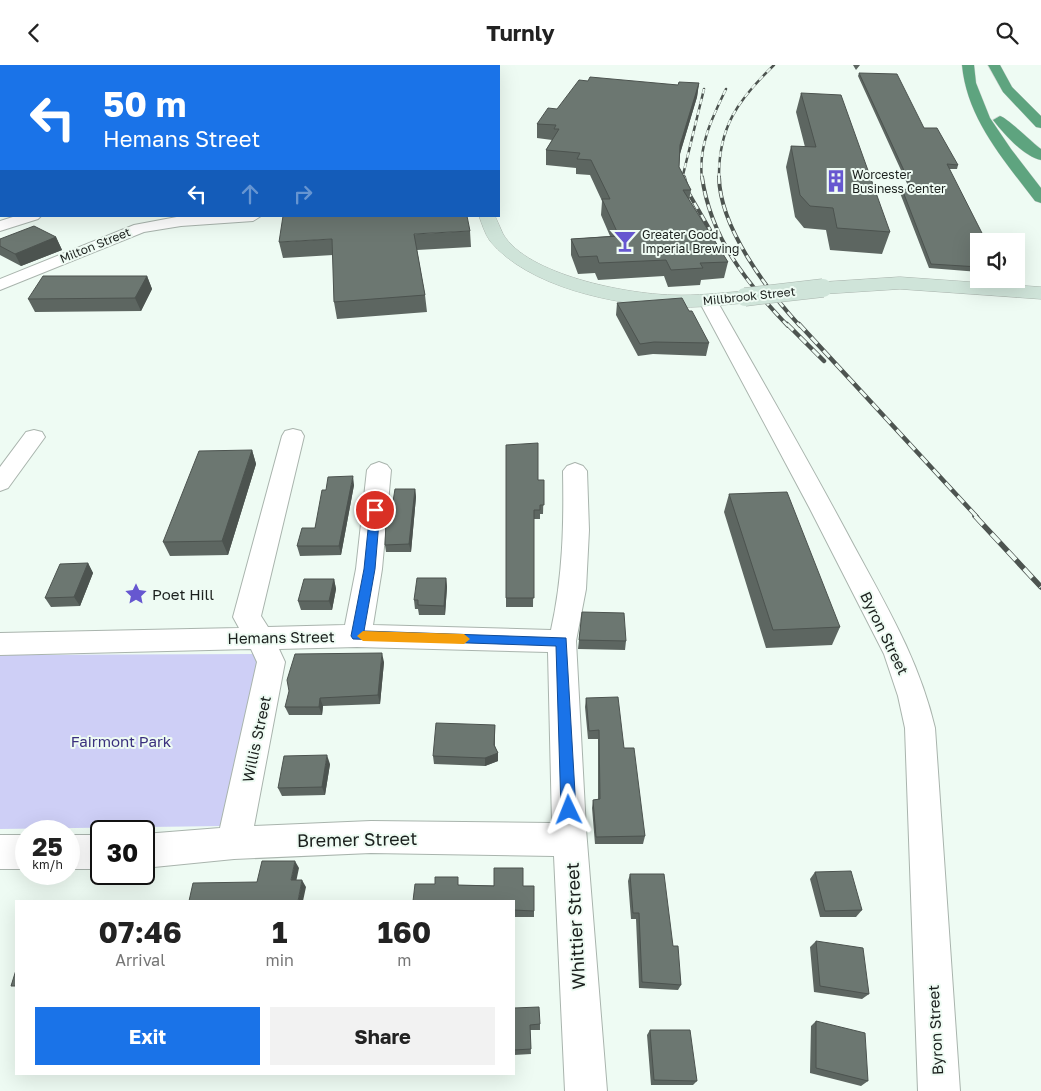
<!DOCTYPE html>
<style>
:root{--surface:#fff;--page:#f2f2f2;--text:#222;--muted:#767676;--accent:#1a73e8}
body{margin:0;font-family:"Golos Text",sans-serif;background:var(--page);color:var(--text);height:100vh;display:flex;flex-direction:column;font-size:19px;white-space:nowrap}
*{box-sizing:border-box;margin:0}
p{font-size:16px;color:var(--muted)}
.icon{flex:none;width:28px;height:28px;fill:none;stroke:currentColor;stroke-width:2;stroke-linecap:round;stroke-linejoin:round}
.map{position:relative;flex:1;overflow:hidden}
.side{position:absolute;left:15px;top:835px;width:500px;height:175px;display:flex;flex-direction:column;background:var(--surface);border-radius:0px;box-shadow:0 5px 20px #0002}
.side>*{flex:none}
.top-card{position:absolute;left:0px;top:0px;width:500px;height:152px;box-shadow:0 5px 20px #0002;background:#1a73e8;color:#fff;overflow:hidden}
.tools{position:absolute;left:970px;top:168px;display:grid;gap:10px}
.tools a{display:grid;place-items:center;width:55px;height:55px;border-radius:0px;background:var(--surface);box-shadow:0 5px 20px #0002;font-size:25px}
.speed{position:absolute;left:15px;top:755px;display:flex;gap:10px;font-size:25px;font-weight:700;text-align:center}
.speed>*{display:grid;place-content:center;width:65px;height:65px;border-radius:50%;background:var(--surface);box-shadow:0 5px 20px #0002;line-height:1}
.speed small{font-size:12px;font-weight:400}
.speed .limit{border:2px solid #111;border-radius:8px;background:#fff;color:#111}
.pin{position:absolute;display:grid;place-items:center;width:42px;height:42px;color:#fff;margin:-21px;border:2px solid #fff;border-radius:50%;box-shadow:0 1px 5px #0007}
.me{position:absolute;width:55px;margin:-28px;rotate:358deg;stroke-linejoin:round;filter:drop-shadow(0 0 4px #0008)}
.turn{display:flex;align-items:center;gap:18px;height:105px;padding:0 20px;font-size:22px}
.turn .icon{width:65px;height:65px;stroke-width:2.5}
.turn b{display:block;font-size:35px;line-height:42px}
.lanes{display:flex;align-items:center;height:48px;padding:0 20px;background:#0003;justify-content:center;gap:25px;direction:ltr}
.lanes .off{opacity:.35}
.eta{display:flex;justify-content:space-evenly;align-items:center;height:85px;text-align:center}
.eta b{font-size:30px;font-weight:700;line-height:35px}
.action{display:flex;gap:10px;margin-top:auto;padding:10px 20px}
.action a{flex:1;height:58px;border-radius:0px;background:var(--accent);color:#fff;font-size:20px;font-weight:700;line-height:58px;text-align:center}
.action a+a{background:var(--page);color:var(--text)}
header{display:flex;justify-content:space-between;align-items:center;height:65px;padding:0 20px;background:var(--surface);font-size:22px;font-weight:700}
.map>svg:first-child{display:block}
.green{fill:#cecff6}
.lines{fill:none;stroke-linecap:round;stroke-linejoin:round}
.minor-casing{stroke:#a9b4ad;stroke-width:2}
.secondary-casing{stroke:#a9b4ad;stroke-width:1}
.primary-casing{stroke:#d6d7d6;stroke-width:1}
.motorway-casing{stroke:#d6d7d6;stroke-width:1}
.minor{fill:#fff;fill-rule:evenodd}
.secondary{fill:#cfe4d9;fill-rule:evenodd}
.primary{fill:#9ec8b2;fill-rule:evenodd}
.motorway{fill:#5ea47f;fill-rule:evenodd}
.rail-far3-casing{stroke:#4d5450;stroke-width:2.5}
.rail-far2-casing{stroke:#4d5450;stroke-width:4}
.rail-far1-casing{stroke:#4d5450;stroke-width:4.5}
.rail-casing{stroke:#4d5450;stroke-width:5.5}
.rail-far3{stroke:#eefbf3;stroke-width:2;stroke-dasharray:5.5;stroke-linecap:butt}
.rail-far2{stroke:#eefbf3;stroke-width:2.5;stroke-dasharray:7;stroke-linecap:butt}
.rail-far1{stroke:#eefbf3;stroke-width:3;stroke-dasharray:9;stroke-linecap:butt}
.rail{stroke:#eefbf3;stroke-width:4;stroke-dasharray:12;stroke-linecap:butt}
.secondary-bridge-casing{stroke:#a9b4ad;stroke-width:19;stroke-linecap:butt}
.secondary-bridge{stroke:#cfe4d9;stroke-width:18}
.wall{fill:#5d6661}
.shaded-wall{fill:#4c534f}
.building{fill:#6c7771;stroke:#4c534f}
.route{fill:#1a73e8;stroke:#114b97}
.slow{fill:#f59e0b}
.labels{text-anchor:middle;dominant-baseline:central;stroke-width:4;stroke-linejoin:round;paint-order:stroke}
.far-poi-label{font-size:12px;fill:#1b201d;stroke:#eefbf3;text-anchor:start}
.far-street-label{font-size:12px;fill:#1b201d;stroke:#eefbf3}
.poi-label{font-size:15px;fill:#1b201d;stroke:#eefbf3;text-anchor:start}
.street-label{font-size:15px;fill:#1b201d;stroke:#eefbf3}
.park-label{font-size:15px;fill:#3a307e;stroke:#eefbf3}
.near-street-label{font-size:18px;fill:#1b201d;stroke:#eefbf3}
</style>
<header><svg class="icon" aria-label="back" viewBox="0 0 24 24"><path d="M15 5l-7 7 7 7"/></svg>Turnly<svg class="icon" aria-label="search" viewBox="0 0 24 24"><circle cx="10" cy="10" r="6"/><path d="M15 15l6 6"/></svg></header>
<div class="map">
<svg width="1041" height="1026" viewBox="0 0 1041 1026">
<rect width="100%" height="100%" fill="#eefbf3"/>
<path class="green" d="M260 589 223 761 0 764V590Z"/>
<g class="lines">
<defs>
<path id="minor" d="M16 151H41L38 154 0 166V156Z
M182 151H261L253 156 181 161 144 167 0 225V214L134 160Z
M708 231 714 232 717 236C763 317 810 398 854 481 887 542 919 595 935 663L960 1026H918L905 663 898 631 884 589 809 442 699 236 702 232Z
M293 364 301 366 304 371 261 551 268 562 345 560 356 504 367 405 371 400 379 397 387 400 391 405 382 504 373 560 551 565C563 511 564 460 563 406L567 401 575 398 583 401 587 406 589 465 586 524 576 576 586 764 607 1026H565L554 791 371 788 234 794 144 803V769L220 763 257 597 251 584 0 590V568L239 563 233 552 282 371 285 366ZM357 582 548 587 552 758 371 756 254 761 285 597 279 584Z
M34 365 42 367 45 372 8 423 0 426V402L26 367Z
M0 770H26V804H0Z
M69 770H101V804H69Z"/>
<path id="secondary" d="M304 0H319L320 1H305Z
M479 151H495C498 157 500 163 503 169 527 210 627 229 672 230 696 231 721 228 745 226L752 228 754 232 752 236 745 238C721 240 697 243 672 242 615 240 528 222 490 176 485 169 482 159 479 151Z
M900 212 1041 222V234L900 224 823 229 816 227 814 223 816 219 823 217Z"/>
<path id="primary" d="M100 0H114L115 1H101Z"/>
<path id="motorway" d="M962 0H974L976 18 990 53 1011 84 1041 123V138L1035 136C1004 95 967 54 962 0Z
M988 0H1000L1012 22 1041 51V63L1036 62 1003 27Z
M1000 51C1006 52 1033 78 1041 84V95C1023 91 1004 69 993 55Z"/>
</defs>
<use href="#minor" class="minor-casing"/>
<use href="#secondary" class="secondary-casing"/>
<use href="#primary" class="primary-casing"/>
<use href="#motorway" class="motorway-casing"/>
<use href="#minor" class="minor"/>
<use href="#secondary" class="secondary"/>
<use href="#primary" class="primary"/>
<use href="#motorway" class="motorway"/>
<defs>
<path id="rail-far3" d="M684 114 683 110 704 24
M702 114C698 81 712 53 726 24
M719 114C718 62 738 35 774 0"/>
<path id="rail-far2" d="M684 112 688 127 710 165
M702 112C711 174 746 217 788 261
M719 112C720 163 767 225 800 261"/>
<path id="rail-far1" d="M787 259 824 296
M799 259 977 452"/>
<path id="rail" d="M975 451 1041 522"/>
</defs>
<use href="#rail-far3" class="rail-far3-casing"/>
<use href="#rail-far2" class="rail-far2-casing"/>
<use href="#rail-far1" class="rail-far1-casing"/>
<use href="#rail" class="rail-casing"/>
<use href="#rail-far3" class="rail-far3"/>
<use href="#rail-far2" class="rail-far2"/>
<use href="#rail-far1" class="rail-far1"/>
<use href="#rail" class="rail"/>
<defs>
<path id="secondary-bridge" d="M745 232 823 223"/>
</defs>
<use href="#secondary-bridge" class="secondary-bridge-casing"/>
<use href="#secondary-bridge" class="secondary-bridge"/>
</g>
<path class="wall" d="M169 0H296L299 1H165Z
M853 0H860L856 5Z
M859 8 924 63 958 100 957 104H949L979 176V207L929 203 900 128 902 124 910 125 858 11Z
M588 16 678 20 699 18 697 32 680 89 679 102 691 125 689 135 728 197 724 213 701 215 700 220 668 222 664 211 598 215 595 208 578 209 571 190V174L610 171 601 150 602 136 590 110 576 109V103L546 100V85L552 75 537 73V59L557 44Z
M801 28 890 167 882 189 830 185 826 165 804 163 795 152 786 102 791 81 805 82 796 47Z
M0 84H1V121L0 120Z
M470 166 471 182 417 185 425 230 427 247 337 254 334 237 333 190 283 193 279 177Z
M56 172 62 185 21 201 0 190V174Z
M147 211 152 224 141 246 35 247 28 234Z
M617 238 689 246 709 278 706 291 653 289 638 291 616 250Z
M506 380 538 415H544L543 449H540V454H534L533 542H506Z
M252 385 256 399 228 490 170 491 163 477Z
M354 420 341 490 300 491 297 481 315 463 326 425Z
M415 424 416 432 411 487H386L385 480 390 455Z
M729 429 840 562 832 580 766 583 724 447Z
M88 498 93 508 80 541 51 542 45 533Z
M446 513 447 522 445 550H419L418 544H415L414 535Z
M334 514 336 524 332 545H301L298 536Z
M582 547 626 576 625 585 578 584Z
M384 597 380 639 323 641 322 650H289L285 642Z
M586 633 624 683 645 771 643 779H595L592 743 593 735 598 734V674H588L585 642Z
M495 660V681L498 688V696L485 701 434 699 433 691Z
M330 699 325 730 282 731 278 723Z
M815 807 862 845 856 852H820L810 814Z
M630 809 673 881 681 920 678 925 639 923 636 854H631L628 816Z
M459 820 523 821 534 846V852H514V836Z
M816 876 869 929 862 934 814 927 810 882Z
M514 943 540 959V965H530L531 989 514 990Z
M816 956 868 1016 861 1021 810 1008 811 961Z
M650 965 697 1016 693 1020H651L647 970Z"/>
<path class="shaded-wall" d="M222 0H243V1H218Z
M699 18 697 32 678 95 680 80Z
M0 32H1V44H0Z
M56 172 62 185 21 201 15 189Z
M147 211 152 224 141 246 135 233Z
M252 385 256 399 228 490 222 476Z
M353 411 354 420 341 490 339 481Z
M415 424 416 432 411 487 409 479Z
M88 498 93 508 80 541 74 532Z
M446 513 447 522 445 550 444 541Z
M334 514 336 524 332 545 329 536Z
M382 588 384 597 380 639 378 630Z
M320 633 323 641 322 650 319 642Z
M498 688V696L485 701V693Z
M327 690 330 699 325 730 322 722Z
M295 796 299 803 295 822 291 815Z
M302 815 306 822 303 836H298Z"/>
<path class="building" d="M0 0H44L41 1H1V32H0Z
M169 0H222L218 1H165Z
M254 0H296L299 1H257Z
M859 8 897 9 924 63H937L958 100 947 99 986 176H979V202L931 199 902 124 913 125Z
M590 12 678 20 679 17 699 18 680 80 679 102 691 125H683L728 197 700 198 703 203 671 205 666 195 599 198 597 191 579 192 571 174 619 171 602 134H610L591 95 577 94 580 88 546 85 559 64H554L556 60 537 59 548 43 557 44 579 15 588 16Z
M801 28 841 30 890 167 837 163 833 143 810 141 800 130 791 81 816 82Z
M0 84H1V113L0 112Z
M283 151H467L470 166 414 169 425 230 334 237 332 174 279 177Z
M34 161 56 172 15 189 0 181V174Z
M43 211H147L135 233 28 234Z
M682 233 689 246H692L709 278 654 277 640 279 617 238Z
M538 378V415H544V440H540V445H534V533H506V380Z
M252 385 222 476 163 477 199 386Z
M353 411 339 481H297L302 463H315L322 425H326L328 412Z
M395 424H415L409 479 385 480 386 455H390Z
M787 427 840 562 773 565 729 429Z
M88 498 74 532 45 533 60 499Z
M417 513H446L444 541 418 540V535H414Z
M304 514H334L329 536H298Z
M582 547 624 548 626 576 579 575Z
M382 588 378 630 320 633 319 642H285L289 626 287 615 295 589Z
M618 632 624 683H634L645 771 596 772 593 735 600 734 599 665 589 666 586 633Z
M436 658 495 660 494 680 498 688 485 693 433 691Z
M327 690 322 722 278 723 284 691Z
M262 796H295L291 815H302L298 836H189L193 818 257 817Z
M494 803H523V821H534V846L514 845V836H413L415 819H435V812H458V820L494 821Z
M851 806 862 845 825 846 815 807Z
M630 809H664L673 881H678L681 920 642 917 639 848H633Z
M816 876 863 883 869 929 820 921Z
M16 905V921H11Z
M539 942 540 959 530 960 531 984 514 985V943Z
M816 956 865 968 868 1016 816 1003Z
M650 965H690L697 1016 654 1015Z"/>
<path class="route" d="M375 441 380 445 375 504 364 566 566 573 576 745 574 750 569 752 564 750 561 745 556 581 353 574 351 571 364 504 370 445Z"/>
<path class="slow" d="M363 566 464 569 470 574 464 579 363 576 357 571Z"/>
<defs>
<symbol id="building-bare" viewBox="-9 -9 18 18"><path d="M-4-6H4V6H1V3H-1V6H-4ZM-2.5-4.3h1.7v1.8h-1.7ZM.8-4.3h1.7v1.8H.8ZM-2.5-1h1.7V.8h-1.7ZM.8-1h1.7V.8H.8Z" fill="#6657d0" stroke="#eefbf3" stroke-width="2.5" paint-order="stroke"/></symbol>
<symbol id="bar-bare" viewBox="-9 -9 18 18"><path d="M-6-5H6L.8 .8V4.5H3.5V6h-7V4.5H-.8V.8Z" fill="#6657d0" stroke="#eefbf3" stroke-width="2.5" paint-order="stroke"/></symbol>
<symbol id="sight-bare" viewBox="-9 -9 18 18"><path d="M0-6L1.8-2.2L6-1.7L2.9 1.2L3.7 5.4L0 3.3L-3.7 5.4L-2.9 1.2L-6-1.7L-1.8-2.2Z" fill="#6657d0" stroke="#eefbf3" stroke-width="2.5" paint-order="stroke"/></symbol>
</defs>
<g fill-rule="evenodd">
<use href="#building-bare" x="820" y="100" width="32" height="32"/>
<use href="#bar-bare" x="609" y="160" width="32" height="32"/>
<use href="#sight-bare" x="120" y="513" width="32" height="32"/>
</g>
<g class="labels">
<g class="far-poi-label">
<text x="852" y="109">Worcester<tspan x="852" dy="14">Business Center</tspan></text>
<text x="642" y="169">Greater Good<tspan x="642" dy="14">Imperial Brewing</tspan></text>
</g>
<g class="far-street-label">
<text transform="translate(95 180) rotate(-22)">Milton Street</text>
<text transform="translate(749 231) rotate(-6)">Millbrook Street</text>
</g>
<g class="poi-label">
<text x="152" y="529">Poet Hill</text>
</g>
<g class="street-label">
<text transform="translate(885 568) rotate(64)">Byron Street</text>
<text transform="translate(281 572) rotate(-1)">Hemans Street</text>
<text transform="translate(256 674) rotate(-78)">Willis Street</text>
<text transform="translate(935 965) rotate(-93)">Byron Street</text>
</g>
<g class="park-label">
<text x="121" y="676">Fairmont Park</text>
</g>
<g class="near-street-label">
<text transform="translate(357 774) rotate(-1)">Bremer Street</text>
<text transform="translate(575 861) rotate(-93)">Whittier Street</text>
</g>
</g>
</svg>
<div class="tools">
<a><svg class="icon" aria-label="sound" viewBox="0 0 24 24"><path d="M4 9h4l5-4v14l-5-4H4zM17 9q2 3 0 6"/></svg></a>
</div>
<div class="speed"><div>25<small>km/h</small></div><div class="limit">30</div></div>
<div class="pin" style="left:375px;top:445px;background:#d93025"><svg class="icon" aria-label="arrive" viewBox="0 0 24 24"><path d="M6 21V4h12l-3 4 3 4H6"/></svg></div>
<svg class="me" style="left:569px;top:745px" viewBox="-20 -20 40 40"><path d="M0-17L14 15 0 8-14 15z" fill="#1a73e8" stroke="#fff" stroke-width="4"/></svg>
<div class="top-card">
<div class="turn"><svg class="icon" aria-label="left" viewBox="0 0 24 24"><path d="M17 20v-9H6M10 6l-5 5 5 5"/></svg><div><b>50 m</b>Hemans Street</div></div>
<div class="lanes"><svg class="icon" aria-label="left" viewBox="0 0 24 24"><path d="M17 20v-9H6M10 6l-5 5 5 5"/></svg><svg class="icon off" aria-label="ahead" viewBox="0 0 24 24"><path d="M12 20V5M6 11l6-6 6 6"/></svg><svg class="icon off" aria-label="right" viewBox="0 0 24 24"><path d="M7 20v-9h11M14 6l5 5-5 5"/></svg></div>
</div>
<section class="side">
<div class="eta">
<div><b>07:46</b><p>Arrival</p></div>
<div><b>1</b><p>min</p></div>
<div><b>160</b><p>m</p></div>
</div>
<div class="action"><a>Exit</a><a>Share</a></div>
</section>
</div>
